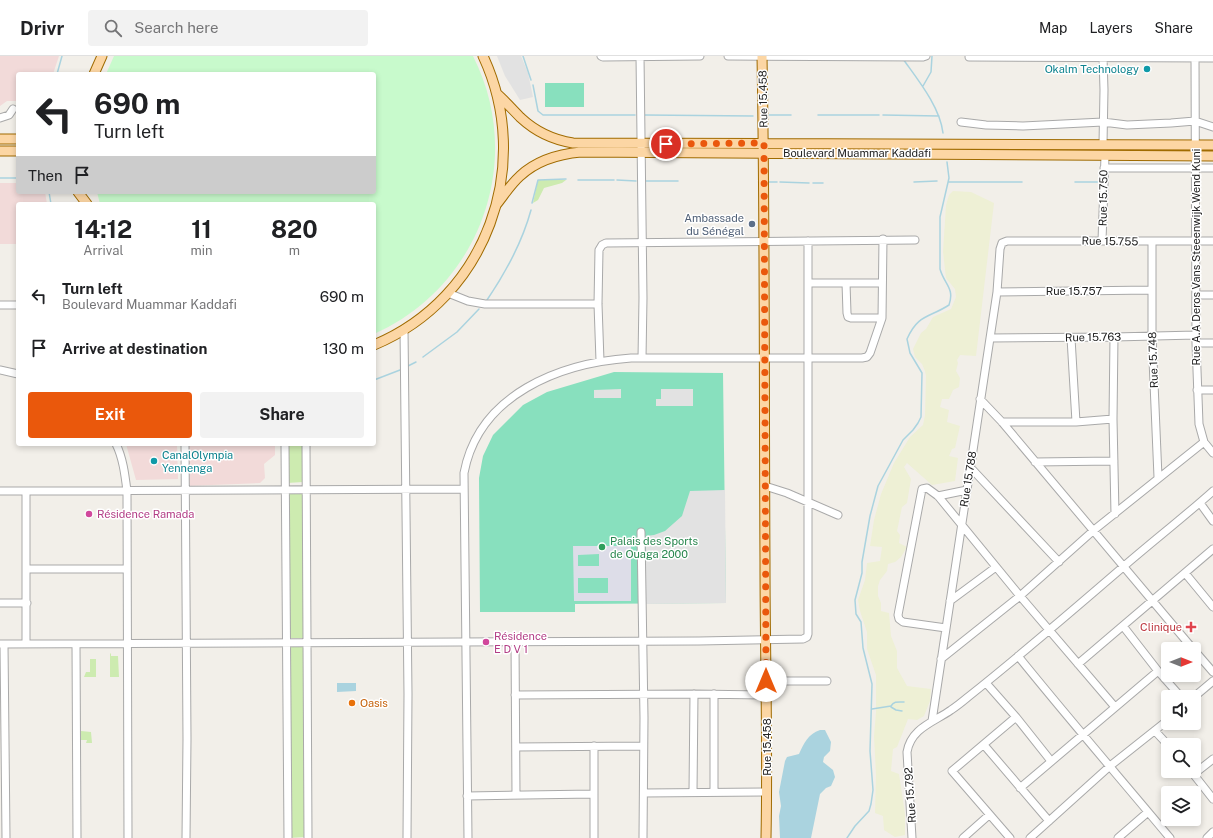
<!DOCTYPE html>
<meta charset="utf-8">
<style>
:root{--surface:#fff;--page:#f2f2f2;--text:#202124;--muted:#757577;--line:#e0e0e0;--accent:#ea580c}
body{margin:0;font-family:"Public Sans",sans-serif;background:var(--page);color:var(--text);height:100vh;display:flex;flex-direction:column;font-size:15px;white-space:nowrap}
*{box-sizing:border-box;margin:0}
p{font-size:13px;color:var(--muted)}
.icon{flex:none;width:22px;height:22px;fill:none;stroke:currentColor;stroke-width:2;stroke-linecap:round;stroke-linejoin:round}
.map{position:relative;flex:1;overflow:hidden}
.sheet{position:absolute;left:16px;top:146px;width:360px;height:244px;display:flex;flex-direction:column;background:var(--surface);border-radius:4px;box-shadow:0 2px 6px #0003}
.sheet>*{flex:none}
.guide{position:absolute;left:16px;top:16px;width:360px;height:122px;border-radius:4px;box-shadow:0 2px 6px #0003;background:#fff;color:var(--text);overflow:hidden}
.needle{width:26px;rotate:90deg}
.fabs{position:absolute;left:1161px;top:586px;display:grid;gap:8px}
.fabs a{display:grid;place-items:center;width:40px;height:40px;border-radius:4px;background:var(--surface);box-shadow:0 2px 6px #0003;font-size:20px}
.pin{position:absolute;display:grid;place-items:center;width:34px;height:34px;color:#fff;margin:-17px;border:2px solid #fff;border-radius:50%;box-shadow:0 1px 4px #0007}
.me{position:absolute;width:44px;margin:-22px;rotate:0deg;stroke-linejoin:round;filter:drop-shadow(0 0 3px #0008)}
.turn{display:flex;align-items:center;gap:14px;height:84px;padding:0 12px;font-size:18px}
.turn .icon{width:52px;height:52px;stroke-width:2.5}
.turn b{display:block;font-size:28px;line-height:34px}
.then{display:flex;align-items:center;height:38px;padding:0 12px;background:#0003;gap:8px;font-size:15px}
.eta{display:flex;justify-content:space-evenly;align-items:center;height:68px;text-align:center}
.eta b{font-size:24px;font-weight:700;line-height:28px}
.action{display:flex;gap:8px;margin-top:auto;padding:8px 12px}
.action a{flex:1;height:46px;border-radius:4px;background:var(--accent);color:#fff;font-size:16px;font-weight:700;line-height:46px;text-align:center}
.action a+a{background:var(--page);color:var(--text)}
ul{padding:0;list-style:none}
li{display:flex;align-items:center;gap:12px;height:52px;padding:0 12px}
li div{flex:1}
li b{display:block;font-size:15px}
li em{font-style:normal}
header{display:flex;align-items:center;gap:24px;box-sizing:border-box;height:56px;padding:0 20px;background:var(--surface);border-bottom:1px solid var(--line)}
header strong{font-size:19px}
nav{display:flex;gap:22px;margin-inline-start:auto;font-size:14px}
.search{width:280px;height:36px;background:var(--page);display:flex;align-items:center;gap:10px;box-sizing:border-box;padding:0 14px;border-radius:4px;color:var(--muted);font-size:15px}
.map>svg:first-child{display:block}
.commercial{fill:#f2dad9}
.farmland{fill:#eef0d5}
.grass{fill:#cdebb0}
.park{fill:#c8facc}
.pitch{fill:#88e0be}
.parking{fill:#e2e2e2}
.plaza{fill:#dddde8;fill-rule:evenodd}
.water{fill:#aad3df}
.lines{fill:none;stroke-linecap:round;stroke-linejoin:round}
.stream{stroke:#aad3df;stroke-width:1.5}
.minor-casing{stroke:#a9a9a9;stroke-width:9}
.major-casing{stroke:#a06b00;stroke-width:11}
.minor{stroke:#fff;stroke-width:7}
.major{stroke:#fcd6a4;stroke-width:9}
.route{stroke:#ea580c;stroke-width:7;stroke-dasharray:0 12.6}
.culture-dot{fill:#0f9aa8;stroke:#fff;stroke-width:1.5}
.service-dot{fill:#5c6f8a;stroke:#fff;stroke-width:1.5}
.hotel-dot{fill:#d1479c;stroke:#fff;stroke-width:1.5}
.leisure-dot{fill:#2e9e5b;stroke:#fff;stroke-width:1.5}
.health-dot{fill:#e0444e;stroke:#fff;stroke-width:1.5}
.food-dot{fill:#e8710a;stroke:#fff;stroke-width:1.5}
.labels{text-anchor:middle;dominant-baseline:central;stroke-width:3;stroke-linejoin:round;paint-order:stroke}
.culture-label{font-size:11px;fill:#0d838f;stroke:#fff;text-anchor:end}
.street-label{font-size:11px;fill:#222;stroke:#fff}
.service-label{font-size:11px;fill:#4e5e75;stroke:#fff;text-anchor:end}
.hotel-label{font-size:11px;fill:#b23c85;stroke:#fff;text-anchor:start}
.leisure-label{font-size:11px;fill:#27864d;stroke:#fff;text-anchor:start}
.health-label{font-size:11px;fill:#be3a42;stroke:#fff;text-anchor:end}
.food-label{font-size:11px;fill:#c56008;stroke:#fff;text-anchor:start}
</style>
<header>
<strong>Drivr</strong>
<div class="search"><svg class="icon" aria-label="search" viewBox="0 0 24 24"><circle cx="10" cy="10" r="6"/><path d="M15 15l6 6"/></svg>Search here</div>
<nav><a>Map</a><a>Layers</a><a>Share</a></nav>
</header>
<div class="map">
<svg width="1213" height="782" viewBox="0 0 1213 782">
<rect width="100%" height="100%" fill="#f2efe9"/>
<path class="commercial" d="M0 0H59L53 18H18V45H7L0 50Z
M0 127H18V136H45L47 148H18V188H0Z
M126 388H177L178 423 136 424Z
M186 388H275V399L264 408 265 422 260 427 187 430Z"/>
<path class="farmland" d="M953 135 971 136 994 147 976 300 960 299 957 304 958 307 956 315 960 322 959 331 953 334 949 343H942L940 351 949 354 947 366 960 370 955 392 952 393 949 400 958 402 955 425 932 429 907 407 904 411 911 423 907 447 902 451 897 475 900 479 899 487 907 491 901 501 895 506 888 508 887 515 880 524 878 530V540L881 547V555L889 557 891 580 897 595V612L907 630 931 633 930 645 924 660 917 664 908 663 897 691 893 693 891 715 899 718 905 758V779L895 781 884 774 883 760 875 757 876 719 874 680 876 656V619L867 593V576L860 555 858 544 865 524 867 507 880 505 882 491 870 490 874 464 881 438 894 407 910 381 923 369 925 359 926 320 925 315 922 308 915 301 913 293 921 277 926 273 933 261 951 253 956 241 955 233 946 222 943 196 946 149 949 139Z"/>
<path class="grass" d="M538 124H566L562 127 544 132 538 144 533 147Z
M287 388H303V426L287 427Z
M287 438H302L304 582H288Z
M287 590H303L305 781 289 782Z
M111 597V600H118L119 621H110V598Z
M90 603H96V621H84L86 616H90Z
M81 675 91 676 92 687H86L87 684H81Z"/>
<path class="park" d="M114 0H473C526 104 480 231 374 278V148H100L97 136H374V18H106Z"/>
<path class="pitch" d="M545 27H584V51H545Z
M614 316 723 317 726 547 575 548V556H480L479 422 483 400 493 379 523 349 547 336Z"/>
<path class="parking" d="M497 0H521L528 17 533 41 520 44 505 20Z
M621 333V342H594V334Z
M661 333H693V350H656V343H661Z
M725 434 726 547 646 548V480L654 479 665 475 682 460 690 435Z"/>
<path class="plaza" d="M573 490H631V545H574ZM599 498V510H578V499ZM578 522H608V537H578Z"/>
<path class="water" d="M337 627H356V635L337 636Z
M820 674H825L831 686 830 695 824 701 823 706 833 714 835 721 831 730 826 732 820 738 811 782H780L779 760 781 750 779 736 785 705 787 701 799 698C804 687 808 678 820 674Z"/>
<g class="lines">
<path class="stream" d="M523 0 531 24
M903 3C918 24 940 51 943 77
M57 18 62 0
M533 29 538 55 543 59H635
M923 30 931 16 932 0
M645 59 753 60
M768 59H791
M818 59H879
M883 59 939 60
M0 122H18
M578 124H614
M617 124 636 125
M645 125H678
M767 126H777
M780 126 809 127
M914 126 937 125
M948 126H1022
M1075 126H1100
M813 127H823
M49 136 51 148
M532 147 538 124 566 123
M487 244C506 216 522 187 531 154
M423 301 457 276 479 253
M408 310 416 306
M374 324 400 314
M891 651 896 654 902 655
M872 653 891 650C894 645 898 646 904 646
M847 782 855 770 869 755 871 748 873 734 870 695 872 628 863 592 861 566 856 558 855 544 862 517V506L870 460 878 430 903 384 913 374 918 367 921 361 922 317 910 297 907 283C918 258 929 262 949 249 955 232 944 228 940 213V161L949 122 947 106"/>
<defs>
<path id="minor" d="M601 0 603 1 700 0
M640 0 643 242 642 302
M728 0 923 1 926 0
M1195 0 1196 287 1199 368 1204 386 1213 397
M969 1 1213 2
M0 62 9 59 13 53
M961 66 986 69 1023 70 1103 66 1127 69 1171 67 1195 65 1213 71
M1103 88 1104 34 1103 1
M1104 112H1213
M1102 185 1105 100
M1152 186V280L1158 421
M808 227H882
M846 227 847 257 848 261 851 262H882
M997 236 1151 234
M448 237 468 245 485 248H598
M1197 239H1213
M0 249H18
M404 273 408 638 407 782
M1114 281 1113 363 1115 458
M990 282 1114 281 1196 279
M1071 282 1076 366
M1196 287H1213
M600 305 598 248 599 194 602 189 606 187 915 184
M0 314 18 318
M1197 334H1213
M980 343 1002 366 1193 593
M1002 366H1076L1113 363
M116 388C123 402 125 419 127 435L128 782
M185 388 187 683 186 782
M285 388 288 782
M306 388 308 782
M1035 406 1114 405
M970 411 1059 506
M765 430 787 437 838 459
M0 435 464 433
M938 440 967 434
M1200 447 1213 465
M641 476 644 662 643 782
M26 513H127
M1185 517 1213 551
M950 545 996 511
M0 547H27
M1123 570 1158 615 1181 641
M946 572 903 566 899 563 898 559 922 433 927 432 938 440 1020 540 1115 651
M515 586 516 739
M0 588 699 585 803 583 807 581 808 578V185
M4 588 6 782
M26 588V435
M76 588 77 782
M1194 594 1213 616
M1018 600C1068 662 1120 722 1170 782
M941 603 1020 540 1094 474 1204 386
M1078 608 1213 493
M766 625H827
M986 627 1016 661
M714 638V736
M515 639 694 638 766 639
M1194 641 1213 625
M932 665 997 236 1000 193 1002 187 1007 185H1213
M1155 675 1168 689
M984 689 1049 765
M516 691 643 690
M1191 715 1213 743
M1194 718 1213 703
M1020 732 1158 615
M693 736 694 638
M644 737 767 736
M467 740 594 738
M468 782 464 417C479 338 560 307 631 302H862L867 301 870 297 882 262 883 183
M594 782V690
M912 782 907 696C911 672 934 666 951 654 957 650 962 646 968 641 1021 599 1072 555 1123 511 1153 485 1184 461 1213 435
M963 782 989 759
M1010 782 952 715 1016 661 1051 705
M1030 782 1110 710 1168 664
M1118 782 1148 756
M1207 782 1213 776"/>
<path id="major" d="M762 0C765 169 764 338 765 507 765 599 768 690 766 782
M94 18 102 0
M497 38C505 45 513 54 521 62 535 75 554 84 573 87L1213 89
M0 83H18
M0 95H18
M78 136 87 148
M496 149C504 139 511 128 520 120 536 105 559 98 581 96L1213 100
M374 289C487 242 534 109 483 0"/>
</defs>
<use href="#minor" class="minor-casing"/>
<use href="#major" class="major-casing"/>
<use href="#minor" class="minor"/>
<use href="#major" class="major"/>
</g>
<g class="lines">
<path class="route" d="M666 88 764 87 766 625"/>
</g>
<g class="culture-dot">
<circle cx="1147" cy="13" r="4"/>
<circle cx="154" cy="405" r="4"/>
</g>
<circle class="service-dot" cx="752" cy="168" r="4"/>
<g class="hotel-dot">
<circle cx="89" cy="458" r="4"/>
<circle cx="486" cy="586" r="4"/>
</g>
<circle class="leisure-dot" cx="602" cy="491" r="4"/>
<path class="health-dot" d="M1189 565h4v4h4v4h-4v4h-4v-4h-4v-4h4z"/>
<circle class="food-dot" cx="352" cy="647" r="4"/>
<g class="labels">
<g class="culture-label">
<text x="1139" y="13">Okalm Technology</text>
<text x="162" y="399" text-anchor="start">CanalOlympia<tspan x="162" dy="13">Yennenga</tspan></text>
</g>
<g class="street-label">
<text transform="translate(763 43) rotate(-91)">Rue 15.458</text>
<text x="857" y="97">Boulevard Muammar Kaddafi</text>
<text transform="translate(1103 142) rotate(-89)">Rue 15.750</text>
<text transform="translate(1110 185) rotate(1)">Rue 15.755</text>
<text transform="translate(1196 201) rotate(-90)">Rue A.A Deros Vans Steeenwijk Wend Kuni</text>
<text x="1074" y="235">Rue 15.757</text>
<text transform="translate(1093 281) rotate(-1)">Rue 15.763</text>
<text transform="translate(1153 304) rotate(-92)">Rue 15.748</text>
<text transform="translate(968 423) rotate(-81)">Rue 15.788</text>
<text transform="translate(767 691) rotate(-90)">Rue 15.458</text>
<text transform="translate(910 739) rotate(-94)">Rue 15.792</text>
</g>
<g class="service-label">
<text x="744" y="162">Ambassade<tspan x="744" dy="13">du Sénégal</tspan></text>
</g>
<g class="hotel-label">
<text x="97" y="458">Résidence Ramada</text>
<text x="494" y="580">Résidence<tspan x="494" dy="13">E D V 1</tspan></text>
</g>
<g class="leisure-label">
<text x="610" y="485">Palais des Sports<tspan x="610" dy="13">de Ouaga 2000</tspan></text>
</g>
<g class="health-label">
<text x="1182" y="571">Clinique</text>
</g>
<g class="food-label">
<text x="360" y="647">Oasis</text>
</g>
</g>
</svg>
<div class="fabs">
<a><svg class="needle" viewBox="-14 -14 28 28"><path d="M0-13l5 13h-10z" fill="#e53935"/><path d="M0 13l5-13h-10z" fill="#757577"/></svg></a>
<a><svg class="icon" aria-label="sound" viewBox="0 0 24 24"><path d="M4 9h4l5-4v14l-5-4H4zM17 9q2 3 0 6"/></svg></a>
<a><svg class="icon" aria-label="search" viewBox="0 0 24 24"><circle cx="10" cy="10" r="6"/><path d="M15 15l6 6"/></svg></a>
<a><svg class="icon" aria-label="layers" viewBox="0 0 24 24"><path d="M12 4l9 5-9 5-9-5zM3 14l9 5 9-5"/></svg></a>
</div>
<div class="pin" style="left:666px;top:88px;background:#d93025"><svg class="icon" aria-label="arrive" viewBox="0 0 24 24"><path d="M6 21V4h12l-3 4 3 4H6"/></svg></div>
<svg class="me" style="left:766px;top:625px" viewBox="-20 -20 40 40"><circle r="19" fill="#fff"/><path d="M0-13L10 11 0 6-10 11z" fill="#ea580c"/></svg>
<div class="guide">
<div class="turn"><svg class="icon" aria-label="left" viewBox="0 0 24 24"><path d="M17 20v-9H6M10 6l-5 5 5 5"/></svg><div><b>690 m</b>Turn left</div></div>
<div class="then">Then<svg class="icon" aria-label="arrive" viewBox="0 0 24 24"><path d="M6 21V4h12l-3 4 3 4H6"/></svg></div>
</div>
<section class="sheet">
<div class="eta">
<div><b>14:12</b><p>Arrival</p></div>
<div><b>11</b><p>min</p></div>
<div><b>820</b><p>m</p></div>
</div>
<ul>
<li><svg class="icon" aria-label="left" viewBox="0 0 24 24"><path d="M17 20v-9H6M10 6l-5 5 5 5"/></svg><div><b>Turn left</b><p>Boulevard Muammar Kaddafi</p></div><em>690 m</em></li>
<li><svg class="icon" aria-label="arrive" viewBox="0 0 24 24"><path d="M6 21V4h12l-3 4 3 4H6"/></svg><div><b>Arrive at destination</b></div><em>130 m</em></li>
</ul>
<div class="action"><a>Exit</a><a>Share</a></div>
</section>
</div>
